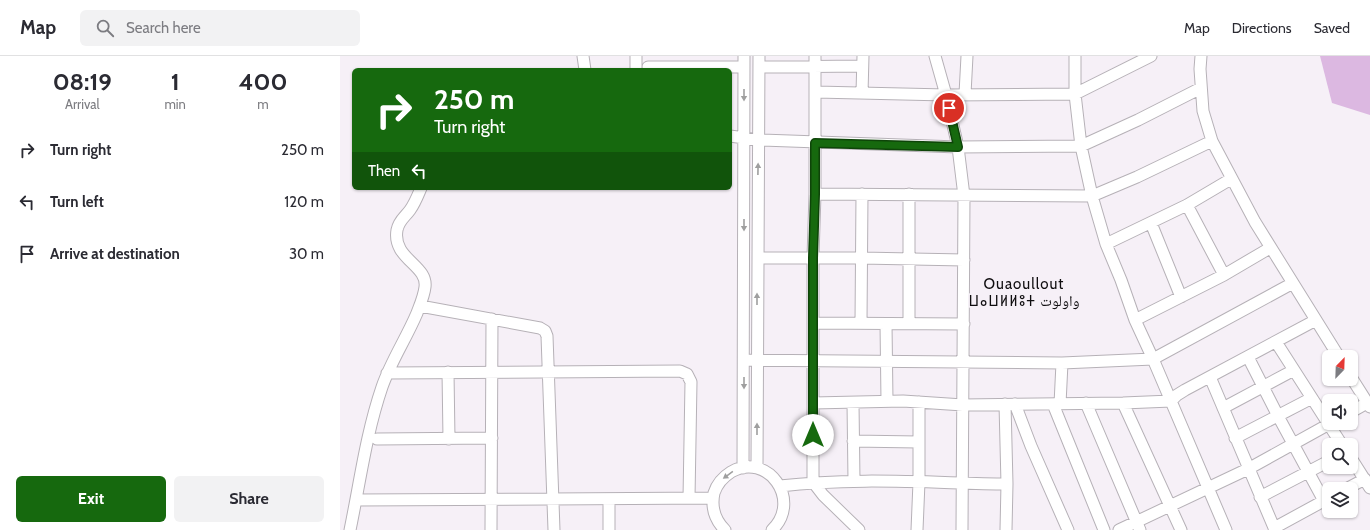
<!DOCTYPE html>
<meta charset="utf-8">
<style>
:root{--surface:#fff;--page:#f2f2f3;--text:#2b2b33;--muted:#7c7c81;--line:#e1e1e2;--accent:#16690e}
body{margin:0;font-family:Cabin,"Noto Naskh Arabic","Noto Sans Tifinagh",sans-serif;background:var(--page);color:var(--text);height:100vh;display:flex;flex-direction:column;font-size:15px;white-space:nowrap}
*{box-sizing:border-box;margin:0}
p{font-size:13px;color:var(--muted)}
.icon{flex:none;width:22px;height:22px;fill:none;stroke:currentColor;stroke-width:2;stroke-linecap:round;stroke-linejoin:round}
.map{position:relative;flex:1;overflow:hidden}
.side{display:flex;flex-direction:column;background:var(--surface);width:340px}
.side>*{flex:none}
.banner{position:absolute;left:12px;top:12px;width:380px;height:122px;border-radius:6px;box-shadow:0 1px 3px #0004;background:#16690e;color:#fff;overflow:hidden}
.needle{width:26px;rotate:23deg}
.tools{position:absolute;left:982px;top:294px;display:grid;gap:8px}
.tools a{display:grid;place-items:center;width:36px;height:36px;border-radius:6px;background:var(--surface);box-shadow:0 1px 3px #0004;font-size:20px}
.pin{position:absolute;display:grid;place-items:center;width:34px;height:34px;color:#fff;margin:-17px;border:2px solid #fff;border-radius:50%;box-shadow:0 1px 4px #0007}
.me{position:absolute;width:44px;margin:-22px;rotate:0deg;stroke-linejoin:round;filter:drop-shadow(0 0 3px #0008)}
.turn{display:flex;align-items:center;gap:14px;height:84px;padding:0 16px;font-size:18px}
.turn .icon{width:52px;height:52px;stroke-width:2.5}
.turn b{display:block;font-size:28px;line-height:34px}
.then{display:flex;align-items:center;height:38px;padding:0 16px;background:#0003;gap:8px;font-size:15px}
.eta{display:flex;justify-content:space-evenly;align-items:center;height:68px;text-align:center}
.eta b{font-size:24px;font-weight:700;line-height:28px}
.button{display:flex;gap:8px;margin-top:auto;padding:8px 16px}
.button a{flex:1;height:46px;border-radius:6px;background:var(--accent);color:#fff;font-size:16px;font-weight:700;line-height:46px;text-align:center}
.button a+a{background:var(--page);color:var(--text)}
ul{padding:0;list-style:none}
li{display:flex;align-items:center;gap:12px;height:52px;padding:0 16px}
li div{flex:1}
li b{display:block;font-size:15px}
li em{font-style:normal}
header{display:flex;align-items:center;gap:24px;box-sizing:border-box;height:56px;padding:0 20px;background:var(--surface);border-bottom:1px solid var(--line)}
header strong{font-size:19px}
nav{display:flex;gap:22px;margin-inline-start:auto;font-size:14px}
.search{width:280px;height:36px;background:var(--page);display:flex;align-items:center;gap:10px;box-sizing:border-box;padding:0 14px;border-radius:6px;color:var(--muted);font-size:15px}
main{display:flex;flex:1;min-height:0}
.map>svg:first-child{display:block}
.green{fill:#dcb8e1}
.lines{fill:none;stroke-linecap:round;stroke-linejoin:round}
.minor-casing{stroke:#b6b1b7;stroke-width:13}
.minor{stroke:#fff;stroke-width:11}
.oneway{fill:#9f9f9f}
.route-casing{stroke:#0e4409;stroke-width:10}
.route{stroke:#16690e;stroke-width:7}
.labels{text-anchor:middle;dominant-baseline:central;stroke-width:3.5;stroke-linejoin:round;paint-order:stroke}
.quarter-label{font-size:15px;letter-spacing:1px;fill:#100e10;stroke:#f6f0f7}
</style>
<header>
<strong>Map</strong>
<div class="search"><svg class="icon" aria-label="search" viewBox="0 0 24 24"><circle cx="10" cy="10" r="6"/><path d="M15 15l6 6"/></svg>Search here</div>
<nav><a>Map</a><a>Directions</a><a>Saved</a></nav>
</header>
<main>
<section class="side">
<div class="eta">
<div><b>08:19</b><p>Arrival</p></div>
<div><b>1</b><p>min</p></div>
<div><b>400</b><p>m</p></div>
</div>
<ul>
<li><svg class="icon" aria-label="right" viewBox="0 0 24 24"><path d="M7 20v-9h11M14 6l5 5-5 5"/></svg><div><b>Turn right</b></div><em>250 m</em></li>
<li><svg class="icon" aria-label="left" viewBox="0 0 24 24"><path d="M17 20v-9H6M10 6l-5 5 5 5"/></svg><div><b>Turn left</b></div><em>120 m</em></li>
<li><svg class="icon" aria-label="arrive" viewBox="0 0 24 24"><path d="M6 21V4h12l-3 4 3 4H6"/></svg><div><b>Arrive at destination</b></div><em>30 m</em></li>
</ul>
<div class="button"><a>Exit</a><a>Share</a></div>
</section>
<div class="map">
<svg width="1030" height="474" viewBox="0 0 1030 474">
<rect width="100%" height="100%" fill="#f6f0f7"/>
<path class="green" d="M980 0H1030V59L992 47Z"/>
<g class="lines">
<defs>
<path id="minor" d="M243 0 245 14
M475 0V138L473 201V426L483 439 519 474
M595 0 606 39 618 91 624 140 622 474
M735 0V38L741 90 752 140 766 188 781 224 795 264 813 303 886 474
M861 0 860 13 863 55 872 85 915 166 999 301
M308 11H404
M419 11 522 10
M296 14V0
M476 36 606 39 735 38 811 0
M522 37 523 0
M625 38 627 0
M390 80 419 84 618 91 741 90 798 64 861 32
M475 138 752 140 797 121 872 85
M569 138V267
M847 149 884 219
M811 167 841 241
M766 188 847 149 891 123
M418 202H521L624 204
M80 250 200 272 205 275 207 280 214 474
M795 264 884 219 930 192
M473 267 624 268
M521 267 522 138
M546 268 547 345
M936 286 1002 389
M908 301 938 360 984 445
M404 304 722 307 813 303 953 227
M108 316 109 383
M47 317 340 315 347 318 351 326 349 442
M870 321 935 474
M1011 321 1030 351
M473 347 563 345 623 349 783 347 831 345 837 339 845 334 976 264
M513 347 514 425
M746 347 800 474
M783 347 841 474
M665 348 667 428 666 474
M675 348 691 390 728 474
M713 348 764 474
M720 348 722 307
M883 352 954 314
M1011 356 1027 347
M895 382 972 342
M37 383 152 382
M513 385 578 386
M1011 402 1030 432
M403 412 404 0
M417 412 419 0
M440 430C515 421 592 427 667 428
M1006 433 1025 423
M920 441 989 405
M269 443V474
M16 444 373 442
M934 472 989 442
M10 474C20 426 26 378 42 331 51 305 66 283 77 257 80 249 84 240 85 231 88 209 52 203 57 174 59 164 65 161 70 154 75 147 78 139 81 132
M151 474 152 263
M385 474C375 464 371 451 374 437 377 428 383 421 391 416 427 395 463 444 432 474
M577 474 579 426V346
M779 474 908 413 991 367"/>
</defs>
<use href="#minor" class="minor-casing"/>
<use href="#minor" class="minor"/>
</g>
<defs><path id="oneway-solid" d="M-6-.8H1V-3.2L6.5 0L1 3.2V.8H-6Z"/></defs>
<g class="oneway">
<use href="#oneway-solid" transform="translate(404 39) rotate(90)"/>
<use href="#oneway-solid" transform="translate(418 113) rotate(-89)"/>
<use href="#oneway-solid" transform="translate(404 169) rotate(90)"/>
<use href="#oneway-solid" transform="translate(417 243) rotate(-90)"/>
<use href="#oneway-solid" transform="translate(404 327) rotate(90)"/>
<use href="#oneway-solid" transform="translate(417 373) rotate(-90)"/>
<use href="#oneway-solid" transform="translate(388 419) rotate(144)"/>
</g>
<g class="lines">
<defs>
<path id="route" d="M473 379V202L475 138V87L618 91 609 52"/>
</defs>
<use href="#route" class="route-casing"/>
<use href="#route" class="route"/>
</g>
<g class="labels">
<g class="quarter-label">
<text x="684" y="228">Ouaoullout<tspan x="684" dy="17">ⵡⴰⵡⵍⵍⵓⵜ واولوت</tspan></text>
</g>
</g>
</svg>
<div class="tools">
<a><svg class="needle" viewBox="-14 -14 28 28"><path d="M0-13l5 13h-10z" fill="#e53935"/><path d="M0 13l5-13h-10z" fill="#7c7c81"/></svg></a>
<a><svg class="icon" aria-label="sound" viewBox="0 0 24 24"><path d="M4 9h4l5-4v14l-5-4H4zM17 9q2 3 0 6"/></svg></a>
<a><svg class="icon" aria-label="search" viewBox="0 0 24 24"><circle cx="10" cy="10" r="6"/><path d="M15 15l6 6"/></svg></a>
<a><svg class="icon" aria-label="layers" viewBox="0 0 24 24"><path d="M12 4l9 5-9 5-9-5zM3 14l9 5 9-5"/></svg></a>
</div>
<div class="pin" style="left:609px;top:52px;background:#d93025"><svg class="icon" aria-label="arrive" viewBox="0 0 24 24"><path d="M6 21V4h12l-3 4 3 4H6"/></svg></div>
<svg class="me" style="left:473px;top:379px" viewBox="-20 -20 40 40"><circle r="19" fill="#fff"/><path d="M0-13L10 11 0 6-10 11z" fill="#16690e"/></svg>
<div class="banner">
<div class="turn"><svg class="icon" aria-label="right" viewBox="0 0 24 24"><path d="M7 20v-9h11M14 6l5 5-5 5"/></svg><div><b>250 m</b>Turn right</div></div>
<div class="then">Then<svg class="icon" aria-label="left" viewBox="0 0 24 24"><path d="M17 20v-9H6M10 6l-5 5 5 5"/></svg></div>
</div>
</div>
</main>
